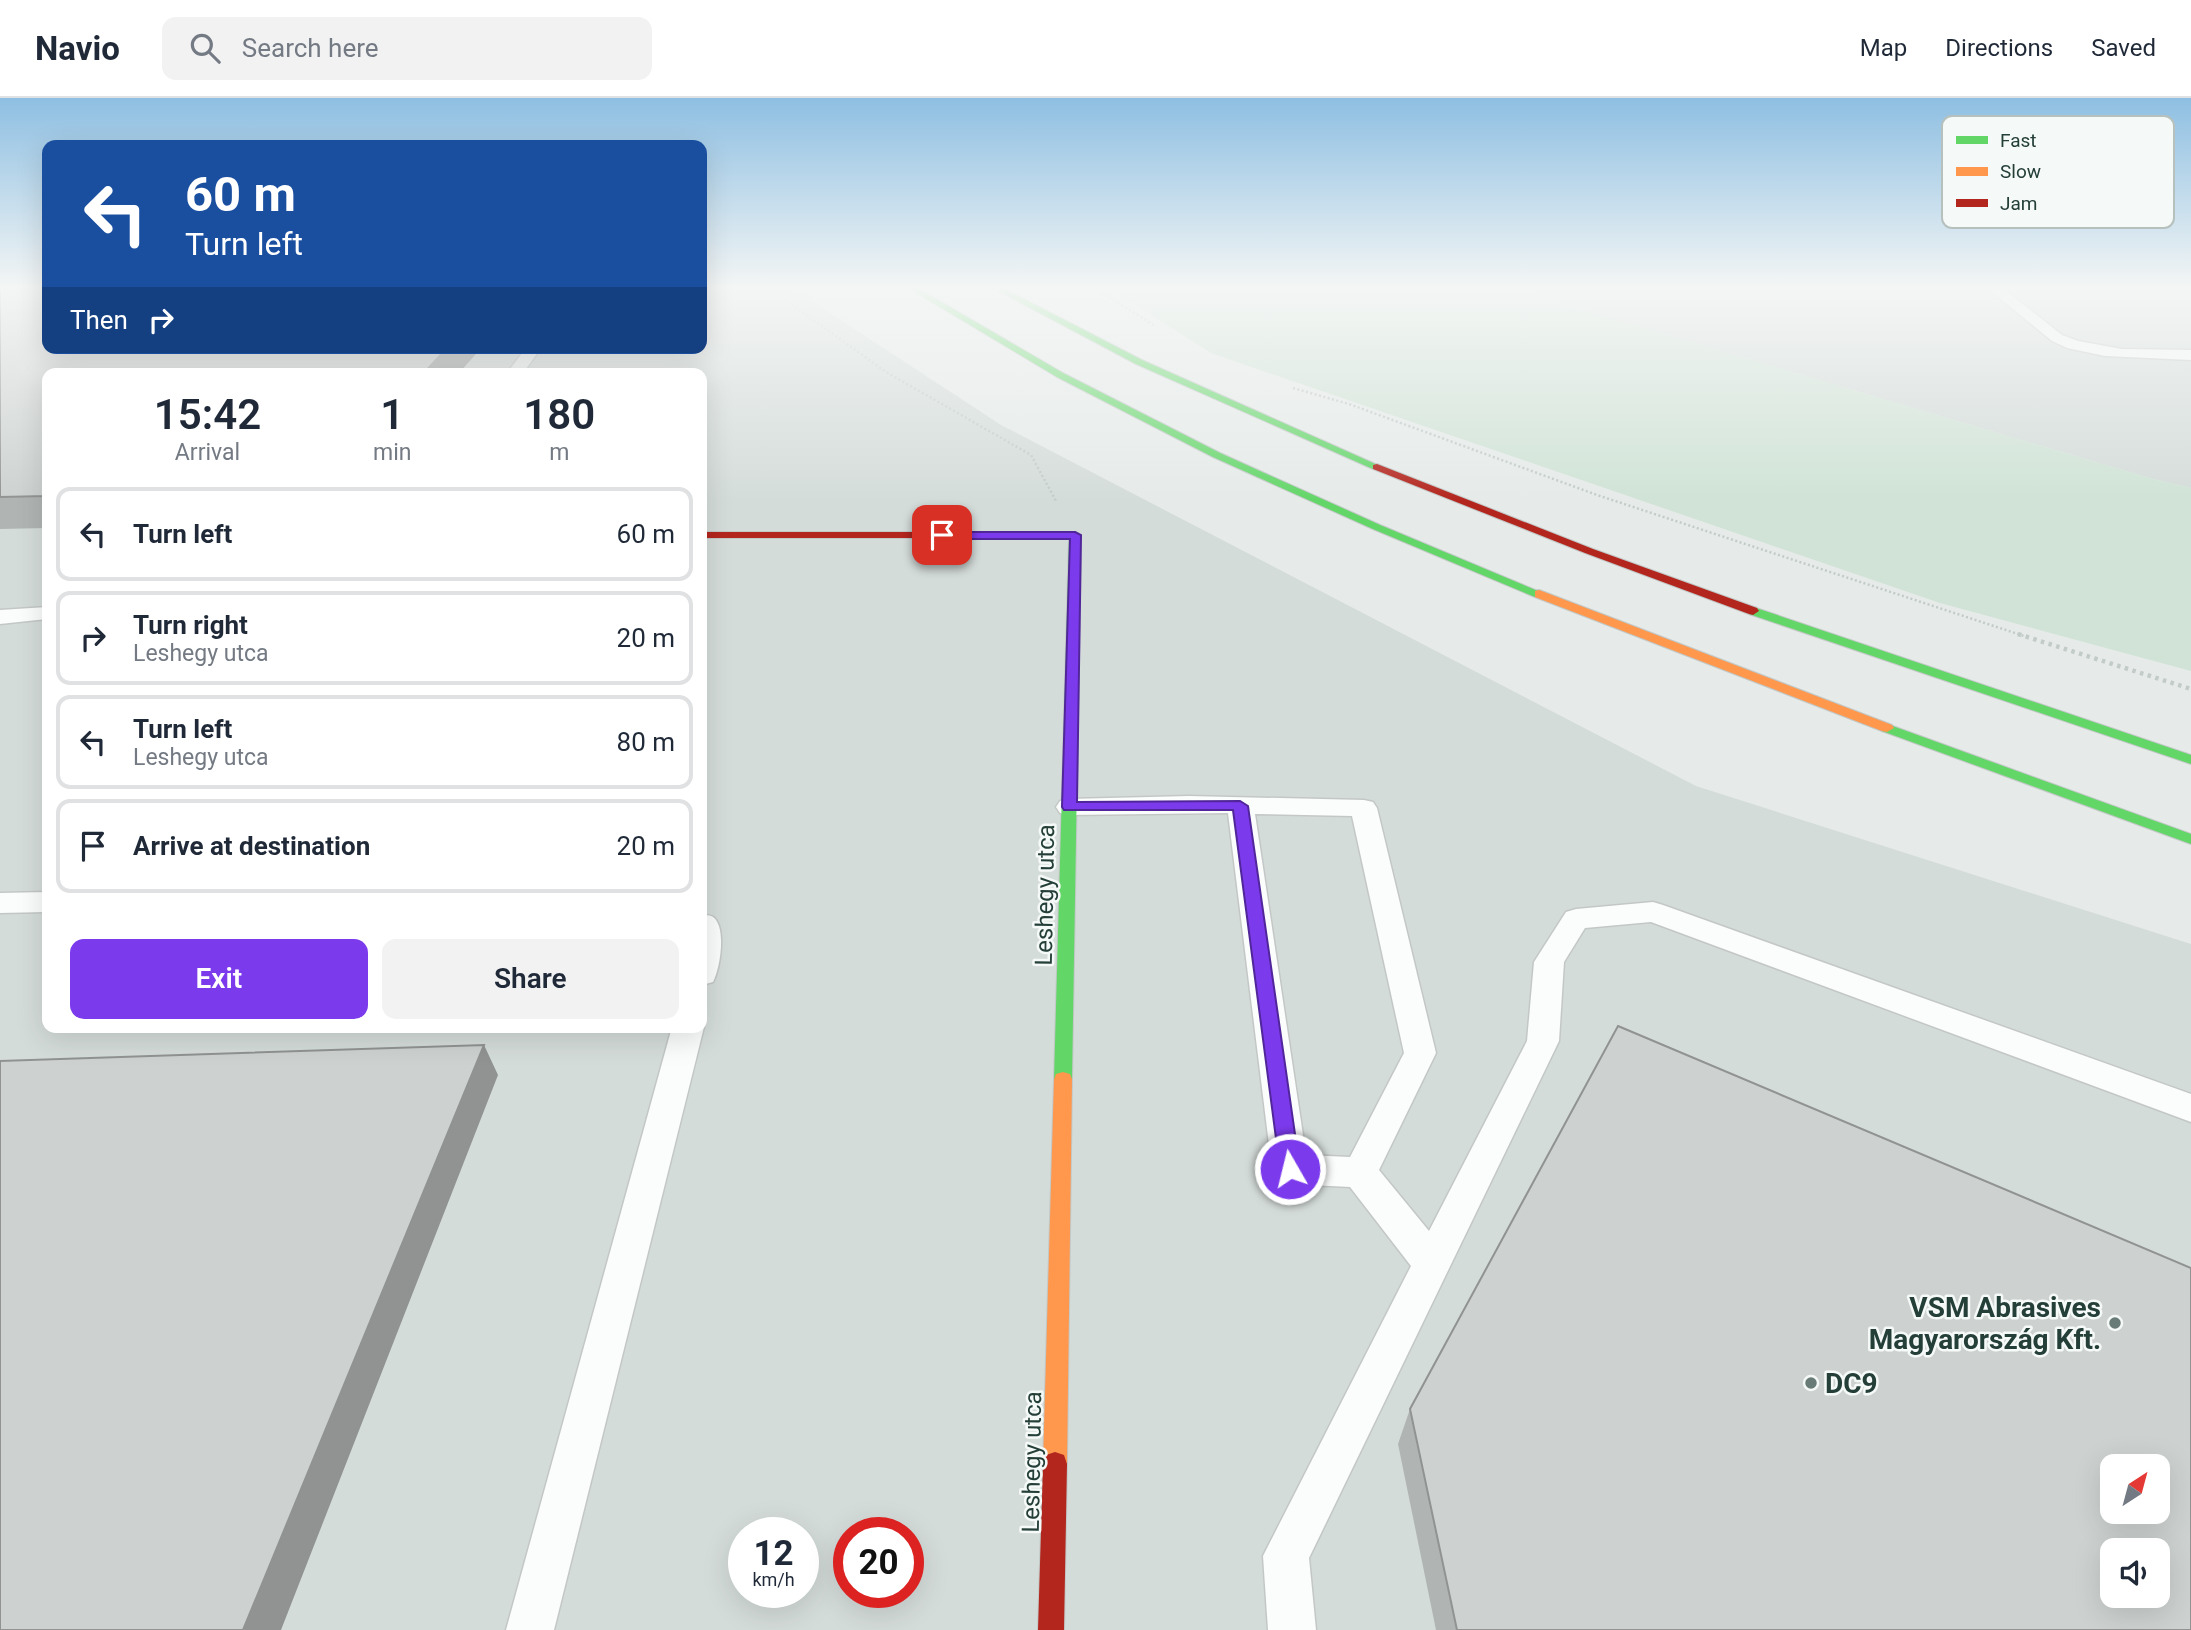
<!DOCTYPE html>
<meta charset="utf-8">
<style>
:root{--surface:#fff;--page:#f2f2f3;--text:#1f2937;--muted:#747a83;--line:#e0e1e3;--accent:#7c3aed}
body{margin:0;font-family:Roboto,sans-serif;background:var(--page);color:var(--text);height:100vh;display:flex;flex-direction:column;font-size:26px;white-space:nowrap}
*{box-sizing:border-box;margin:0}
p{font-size:23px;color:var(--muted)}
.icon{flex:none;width:38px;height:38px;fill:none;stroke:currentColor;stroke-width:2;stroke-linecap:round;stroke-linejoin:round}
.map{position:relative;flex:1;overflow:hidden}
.side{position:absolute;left:42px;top:270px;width:665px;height:665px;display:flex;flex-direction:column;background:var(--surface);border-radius:14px;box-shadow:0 7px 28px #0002}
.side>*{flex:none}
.top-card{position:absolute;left:42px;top:42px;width:665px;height:214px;border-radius:14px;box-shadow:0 7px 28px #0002;background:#1a4fa0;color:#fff;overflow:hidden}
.needle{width:46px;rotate:36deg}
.controls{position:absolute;left:2100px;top:1356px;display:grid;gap:14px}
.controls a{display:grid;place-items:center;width:70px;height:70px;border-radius:14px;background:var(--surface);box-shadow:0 7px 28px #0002;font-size:35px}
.speed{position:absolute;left:728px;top:1419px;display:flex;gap:14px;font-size:35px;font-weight:700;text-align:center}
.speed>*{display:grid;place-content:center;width:91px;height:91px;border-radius:50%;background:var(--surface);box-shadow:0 7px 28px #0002;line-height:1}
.speed small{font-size:18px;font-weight:400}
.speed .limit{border:10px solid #d22;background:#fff;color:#111}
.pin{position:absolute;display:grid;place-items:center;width:60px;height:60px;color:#fff;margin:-30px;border-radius:14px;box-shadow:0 4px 10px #0006}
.me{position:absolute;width:77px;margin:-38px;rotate:352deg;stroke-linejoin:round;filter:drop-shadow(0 0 5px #0008)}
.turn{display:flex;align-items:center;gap:24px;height:147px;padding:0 28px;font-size:32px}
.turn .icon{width:91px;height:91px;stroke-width:2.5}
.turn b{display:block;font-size:49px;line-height:60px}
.then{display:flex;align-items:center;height:66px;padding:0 28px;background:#0003;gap:14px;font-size:26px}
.eta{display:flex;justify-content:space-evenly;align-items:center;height:119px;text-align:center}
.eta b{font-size:42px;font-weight:600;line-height:49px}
.cta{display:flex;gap:14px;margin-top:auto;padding:14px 28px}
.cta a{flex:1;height:80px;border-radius:14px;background:var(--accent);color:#fff;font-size:28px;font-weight:600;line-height:80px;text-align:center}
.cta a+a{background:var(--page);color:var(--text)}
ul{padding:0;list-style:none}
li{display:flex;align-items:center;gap:21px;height:94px;margin:0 14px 10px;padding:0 14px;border:4px solid var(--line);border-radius:14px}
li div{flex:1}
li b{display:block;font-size:26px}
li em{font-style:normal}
header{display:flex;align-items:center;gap:42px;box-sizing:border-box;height:98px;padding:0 35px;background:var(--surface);border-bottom:2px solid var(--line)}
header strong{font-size:33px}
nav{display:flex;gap:38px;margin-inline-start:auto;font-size:24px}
.search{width:490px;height:63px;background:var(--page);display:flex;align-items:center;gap:18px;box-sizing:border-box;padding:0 24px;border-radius:14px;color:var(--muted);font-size:26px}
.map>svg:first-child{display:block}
.built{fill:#d4dcd9;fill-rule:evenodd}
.green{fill:#d0e3d6}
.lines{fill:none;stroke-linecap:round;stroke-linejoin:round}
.lane-casing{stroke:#c3c8c6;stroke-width:3}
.fast-casing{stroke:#c2c8c6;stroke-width:2}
.slow-casing{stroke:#c2c8c6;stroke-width:2}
.jam-casing{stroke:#c2c8c6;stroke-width:2}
.path-far1{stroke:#c2cbc8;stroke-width:2.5;stroke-dasharray:2 2.5;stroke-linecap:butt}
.path{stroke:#c2cbc8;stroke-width:4.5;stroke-dasharray:3.5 4.5;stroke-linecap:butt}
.lane{fill:#fbfcfc;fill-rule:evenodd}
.fast{fill:#63d668;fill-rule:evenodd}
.slow{fill:#ff974d;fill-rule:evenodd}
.jam{fill:#b3261e;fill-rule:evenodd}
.wall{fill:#b0b5b3}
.shaded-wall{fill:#909392}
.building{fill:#cdd2d0;stroke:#909392;stroke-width:2;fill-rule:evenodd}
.route{fill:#7c3aed;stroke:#51269a;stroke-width:2}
.poi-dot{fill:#687b76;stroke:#f5f9f7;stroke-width:2.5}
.labels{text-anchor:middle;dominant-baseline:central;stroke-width:5;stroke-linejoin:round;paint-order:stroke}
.street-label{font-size:24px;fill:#243e38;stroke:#f5f9f7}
.near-poi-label{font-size:28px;font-weight:bold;fill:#243e38;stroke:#f5f9f7;text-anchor:end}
.key{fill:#f5f9f7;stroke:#b6c1be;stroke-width:2}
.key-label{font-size:19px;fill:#243e38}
</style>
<header>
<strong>Navio</strong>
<div class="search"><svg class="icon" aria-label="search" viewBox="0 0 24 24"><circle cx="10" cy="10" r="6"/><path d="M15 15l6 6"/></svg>Search here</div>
<nav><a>Map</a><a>Directions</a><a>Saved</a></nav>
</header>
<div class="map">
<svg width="2191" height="1532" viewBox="0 0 2191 1532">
<rect width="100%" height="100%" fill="#e6ebe9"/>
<path class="built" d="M0 188 47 250H702V188H789L1001 327 1696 688 2191 846V1532H0ZM47 275H702V929H47ZM2112 1368H2158V1414H2112ZM744 1435H803V1494H744ZM849 1435H908V1494H849ZM2112 1452H2158V1498H2112Z
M1503 188H2191V390L2153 381Z"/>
<path class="green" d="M1106 188H1503L2153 381 2191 390V573L1940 505 1211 255Z"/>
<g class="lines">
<defs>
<path id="lane" d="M1985 188H2000L2062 237 2078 243 2122 251 2191 252V262L2105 258 2067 250 2052 243Z
M526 250H541L523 275H507Z
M47 509V521L0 526V512Z
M1189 698 1364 702 1373 704 1377 710 1436 955 1379 1072 1429 1133 1527 943 1534 864 1566 814 1576 811 1653 804 1663 807 2191 996V1024L1651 824 1585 830 1564 864 1559 943 1309 1460 1316 1532H1268L1263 1458 1411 1168 1350 1089 1290 1086 1277 1082 1272 1071 1228 715 1069 717 1060 715 1056 709 1060 703 1069 701ZM1255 716 1352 718 1404 955 1350 1059 1306 1057Z
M47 794V814L0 815V795Z
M702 816C703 816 712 818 713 819 727 829 720 871 713 884L702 887Z
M702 925 704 929 554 1532H506L672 929H702Z"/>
<path id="fast" d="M905 188H914L1063 275 1220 355 1380 427 1545 496 1543 499H1535L1373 431 1213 359 1057 279Z
M989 188H999L1142 262 1382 369 1373 371 1136 266Z
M969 434H1075L1081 437 1072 981 1070 986 1063 988 1056 986 1054 981 1069 440 965 439V435Z
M1753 509 2191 657V666L1749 516V510Z
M1887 626 2191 736V746L1882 633 1880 630 1882 627Z"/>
<path id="slow" d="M1539 492 1892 627 1894 630 1887 634 1882 633 1535 499V493Z
M1063 974 1070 976 1072 981 1067 1366 1064 1375 1055 1378 1046 1375 1043 1366 1054 981 1056 976Z"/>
<path id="jam" d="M1377 366 1593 451 1757 510 1759 513 1753 517 1749 516 1585 455 1373 371V367Z
M702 434H969L975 437 969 440H702Z
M1055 1354 1064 1357 1067 1366 1064 1532H1038L1043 1366 1046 1357Z"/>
</defs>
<use href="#lane" class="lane-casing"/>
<use href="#fast" class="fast-casing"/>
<use href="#slow" class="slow-casing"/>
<use href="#jam" class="jam-casing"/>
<path class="path-far1" d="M766 188 886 274 1031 357 1056 403
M1091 188 1154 227
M1602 202 1616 188
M1293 290 1349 306 1597 397 2024 538"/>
<path class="path" d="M2018 536 2191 591"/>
<use href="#lane" class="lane"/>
<use href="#fast" class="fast"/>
<use href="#slow" class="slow"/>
<use href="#jam" class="jam"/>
</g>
<path class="wall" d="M0 188 47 250H481L459 275H47V430L0 431Z
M1410 1311 2191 1532H1436L1398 1346Z"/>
<path class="shaded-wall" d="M447 250H481L459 275H424Z
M484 947 498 977 281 1532H243Z"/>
<path class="building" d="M0 188H47V250H447L424 275H47V398L0 399Z
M1618 928 2191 1170V1532H1457L1410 1311ZM2112 1368H2158V1414H2112ZM2112 1452H2158V1498H2112Z
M484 947 243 1532H0V963Z"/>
<linearGradient id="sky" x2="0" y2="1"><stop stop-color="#8ebfe2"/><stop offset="0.47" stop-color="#f4f6f5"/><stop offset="1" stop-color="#f4f6f5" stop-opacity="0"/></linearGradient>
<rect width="2191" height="403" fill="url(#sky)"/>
<path class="route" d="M1075 434 1081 437 1077 704 1240 703 1248 708 1300 1071 1297 1077 1290 1080 1283 1077 1280 1071 1233 712H1064L1062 709 1070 441H942L936 437 942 434Z"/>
<g class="poi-dot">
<circle cx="2115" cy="1225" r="7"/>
<circle cx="1811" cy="1285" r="7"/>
</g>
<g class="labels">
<g class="street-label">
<text transform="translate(1045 797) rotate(-89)">Leshegy utca</text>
<text transform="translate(1032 1364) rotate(-89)">Leshegy utca</text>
</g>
<g class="near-poi-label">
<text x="2101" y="1209">VSM Abrasives<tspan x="2101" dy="32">Magyarország Kft.</tspan></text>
<text x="1825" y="1285" text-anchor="start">DC9</text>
</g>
</g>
<rect x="1942" y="18" width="232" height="112" rx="10" class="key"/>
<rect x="1956" y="38" width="32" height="8" fill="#63d668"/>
<rect x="1956" y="69" width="32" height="9" fill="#ff974d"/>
<rect x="1956" y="101" width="32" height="8" fill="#b3261e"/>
<g class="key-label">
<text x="2000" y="49">Fast</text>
<text x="2000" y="80">Slow</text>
<text x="2000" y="112">Jam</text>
</g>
</svg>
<div class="controls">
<a><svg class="needle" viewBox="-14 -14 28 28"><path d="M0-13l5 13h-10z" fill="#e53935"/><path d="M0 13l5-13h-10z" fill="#747a83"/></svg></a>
<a><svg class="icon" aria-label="sound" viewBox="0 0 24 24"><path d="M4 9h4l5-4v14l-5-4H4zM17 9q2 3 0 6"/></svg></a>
</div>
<div class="speed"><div>12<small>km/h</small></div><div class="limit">20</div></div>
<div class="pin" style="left:942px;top:437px;background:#d93025"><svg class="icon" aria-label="arrive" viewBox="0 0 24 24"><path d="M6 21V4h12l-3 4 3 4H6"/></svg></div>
<svg class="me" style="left:1290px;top:1071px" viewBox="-20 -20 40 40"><circle r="17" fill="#7c3aed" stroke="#fff" stroke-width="3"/><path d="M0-11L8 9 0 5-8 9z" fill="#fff"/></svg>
<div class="top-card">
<div class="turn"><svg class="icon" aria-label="left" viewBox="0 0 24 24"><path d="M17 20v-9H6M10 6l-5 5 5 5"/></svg><div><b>60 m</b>Turn left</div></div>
<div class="then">Then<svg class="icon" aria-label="right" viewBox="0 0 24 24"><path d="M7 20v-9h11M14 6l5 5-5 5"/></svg></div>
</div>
<section class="side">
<div class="eta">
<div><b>15:42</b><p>Arrival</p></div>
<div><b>1</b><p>min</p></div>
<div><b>180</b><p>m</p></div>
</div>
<ul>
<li><svg class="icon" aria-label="left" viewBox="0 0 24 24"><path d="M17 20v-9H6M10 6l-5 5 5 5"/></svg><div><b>Turn left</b></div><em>60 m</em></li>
<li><svg class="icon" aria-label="right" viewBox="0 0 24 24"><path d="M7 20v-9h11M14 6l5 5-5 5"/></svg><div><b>Turn right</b><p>Leshegy utca</p></div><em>20 m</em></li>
<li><svg class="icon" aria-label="left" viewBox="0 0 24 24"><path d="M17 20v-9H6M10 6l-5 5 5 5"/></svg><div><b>Turn left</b><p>Leshegy utca</p></div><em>80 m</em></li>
<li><svg class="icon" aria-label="arrive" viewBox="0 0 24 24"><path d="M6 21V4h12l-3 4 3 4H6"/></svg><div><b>Arrive at destination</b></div><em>20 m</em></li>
</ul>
<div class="cta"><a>Exit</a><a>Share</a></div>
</section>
</div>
